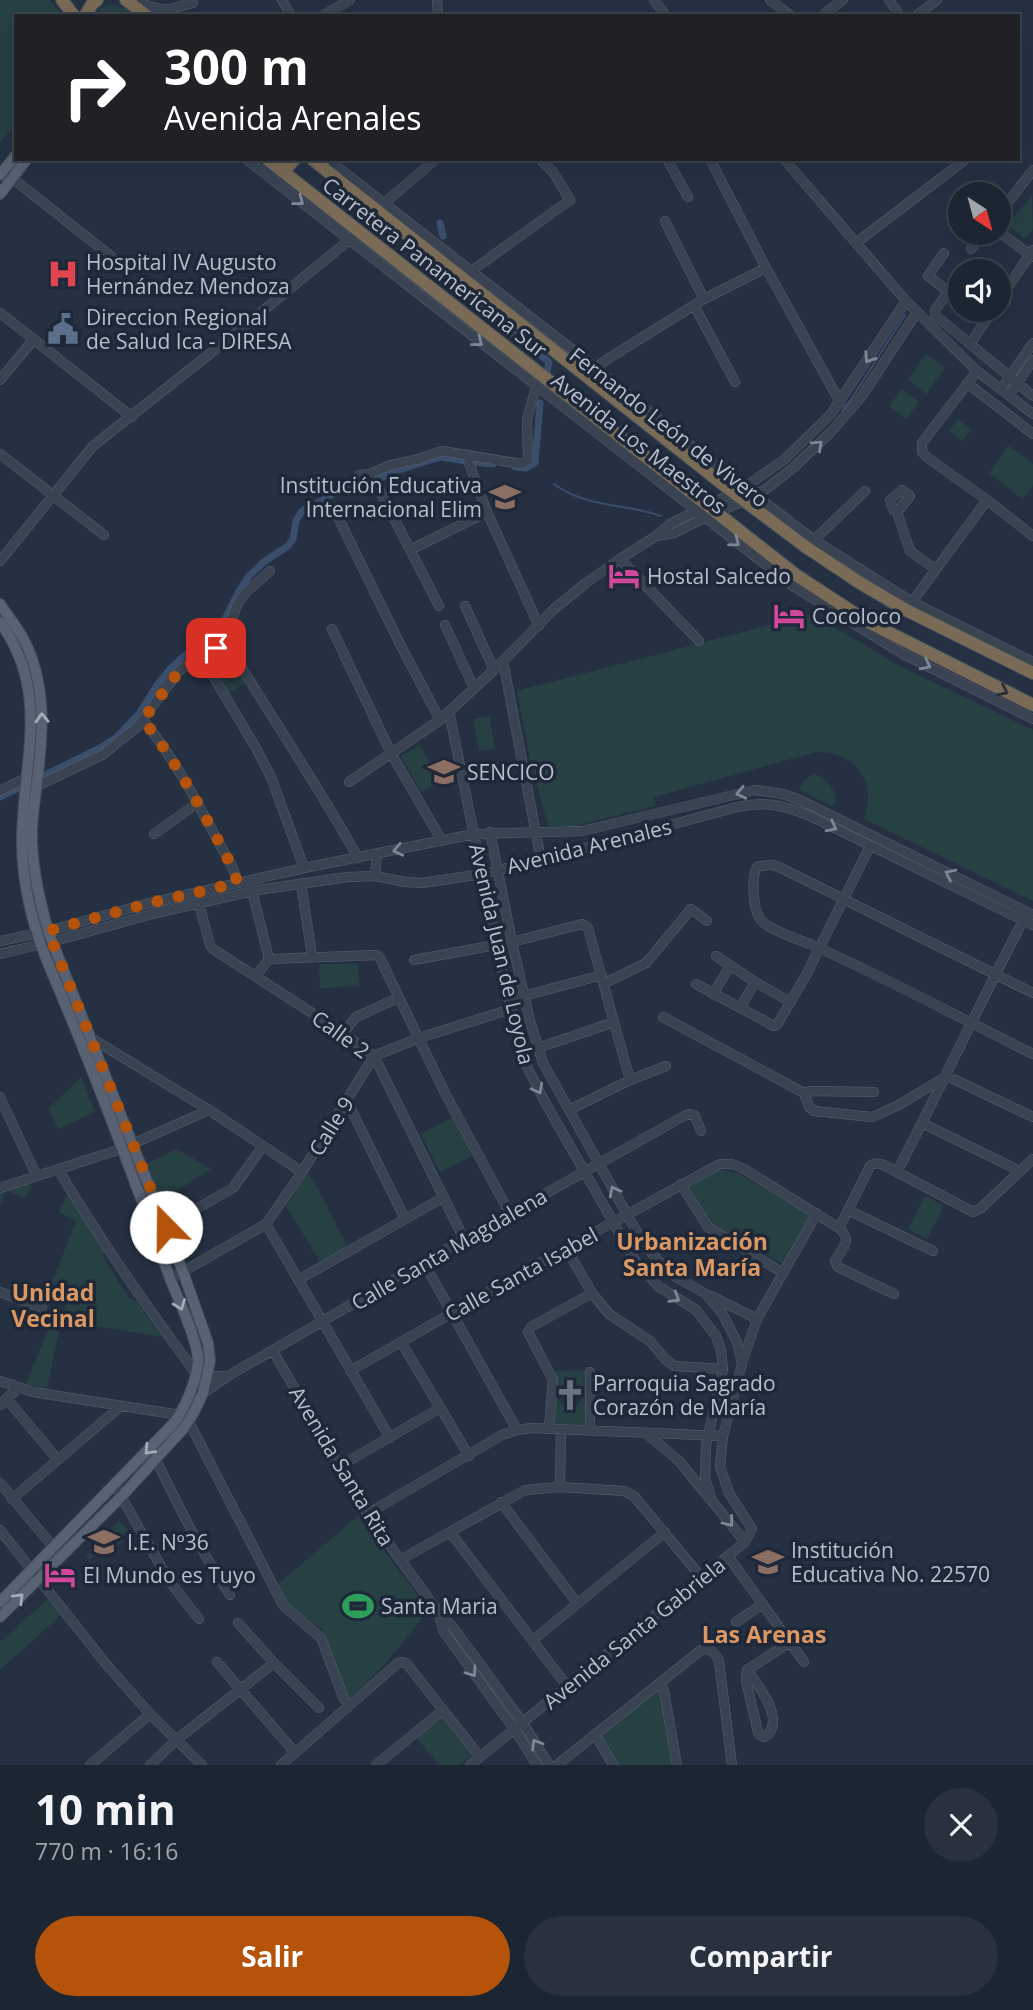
<!DOCTYPE html>
<html lang="es">
<meta charset="utf-8">
<style>
:root{--surface:#1c2532;--page:#29313e;--text:#f1f3f6;--muted:#a0a5ac;--line:#3a424d;--accent:#b45309}
body{margin:0;font-family:"Open Sans",sans-serif;background:var(--page);color:var(--text);height:100vh;display:flex;flex-direction:column;font-size:26px;white-space:nowrap}
*{box-sizing:border-box;margin:0}
p{font-size:23px;color:var(--muted)}
.icon{flex:none;width:38px;height:38px;fill:none;stroke:currentColor;stroke-width:2;stroke-linecap:round;stroke-linejoin:round}
.map{position:relative;height:1765px;overflow:hidden}
.sheet{display:flex;flex-direction:column;background:var(--surface);flex:1}
.sheet>*{flex:none}
.banner{position:absolute;left:14px;top:14px;width:1006px;height:147px;border-radius:0px;box-shadow:0 7px 28px #0002,0 0 0 2px var(--line);background:#202124;color:#fff;overflow:hidden}
.needle{width:46px;rotate:144deg}
.fabs{position:absolute;left:948px;top:182px;display:grid;gap:14px}
.fabs a{display:grid;place-items:center;width:63px;height:63px;border-radius:50%;background:var(--surface);box-shadow:0 7px 28px #0002,0 0 0 2px var(--line);font-size:35px}
.pin{position:absolute;display:grid;place-items:center;width:60px;height:60px;color:#fff;margin:-30px;border-radius:14px;box-shadow:0 4px 10px #0006}
.me{position:absolute;width:77px;margin:-38px;rotate:338deg;stroke-linejoin:round;filter:drop-shadow(0 0 5px #0008)}
.turn{display:flex;align-items:center;gap:24px;height:147px;padding:0 35px;font-size:32px}
.turn .icon{width:91px;height:91px;stroke-width:2.5}
.turn b{display:block;font-size:49px;line-height:60px}
.round{display:grid;place-items:center;flex:none;width:74px;height:74px;border-radius:37px;background:var(--page)}
.summary{display:flex;align-items:center;justify-content:space-between;height:119px;padding:0 35px}
h1{font-size:42px;font-weight:700;line-height:52px}
.primary-button{display:flex;gap:14px;margin-top:auto;padding:14px 35px}
.primary-button a{flex:1;height:80px;border-radius:42px;background:var(--accent);color:#fff;font-size:28px;font-weight:700;line-height:80px;text-align:center}
.primary-button a+a{background:var(--page);color:var(--text)}
.map>svg:first-child{display:block}
.green{fill:#274044;fill-rule:evenodd}
.lines{fill:none;stroke-linecap:round;stroke-linejoin:round}
.stream{stroke:#3a4e6c;stroke-width:2}
.canal{stroke:#3a4e6c;stroke-width:7}
.minor-casing{stroke:#58616f;stroke-width:10}
.major-casing{stroke:#434c5b;stroke-width:12}
.highway-casing{stroke:#444e5d;stroke-width:14}
.minor{stroke:#394352;stroke-width:9}
.major{stroke:#586272;stroke-width:10}
.highway{stroke:#796b56;stroke-width:12}
.oneway{stroke:#7e8795}
.oneway2{stroke:#272f3b}
.oneway3{stroke:#a4acba}
.route{stroke:#b45309;stroke-width:12;stroke-dasharray:0 21.6}
.labels{text-anchor:middle;dominant-baseline:central;stroke-width:7;stroke-linejoin:round;paint-order:stroke}
.poi-label{font-size:21px;fill:#b7bfcc;stroke:#1e2838;text-anchor:start}
.street-label{font-size:21px;fill:#b7bfcc;stroke:#1e2838}
.neighbourhood-label{font-size:23px;font-weight:bold;fill:#db9863;stroke:#1e2838}
</style>
<div class="map">
<svg width="1033" height="1765" viewBox="0 0 1033 1765">
<rect width="100%" height="100%" fill="#253143"/>
<path class="green" d="M0 0H49L64 16H16V123L0 143Z
M111 4 125 8 138 16H94L100 8Z
M1032 196 1033 229 1025 239 1007 225Z
M926 354 945 367 927 394 908 380Z
M902 389 919 402 906 419 889 406Z
M958 419 971 429 962 441 949 431Z
M1009 446 1033 464V485L1022 499 989 473Z
M812 614 900 666 1033 730V901L864 819C877 781 856 752 816 752L654 797 656 806 573 826H548L530 759 517 691Z
M227 649 247 682 229 693 210 660Z
M489 716 495 748 479 751 473 719Z
M420 745 441 782 421 792 401 756Z
M814 774C828 780 840 792 834 807L799 790 805 779Z
M319 964H358L359 986 320 988Z
M81 1077 95 1112 58 1129 49 1108Z
M454 1117 474 1155 440 1172 421 1134Z
M177 1149 211 1169 159 1201 144 1165Z
M723 1170 739 1174 813 1216 785 1265 715 1226 705 1215 689 1186 715 1171Z
M307 1172 318 1189 347 1247 320 1262 286 1206Z
M34 1179 25 1198 6 1190 0 1205V1192Z
M67 1193 104 1251 103 1258 129 1298 137 1301 162 1337 61 1320 47 1389 26 1384 53 1317 61 1319 71 1294 51 1285 76 1221 59 1213Z
M925 1196 944 1206 927 1239 908 1229Z
M587 1370V1426L554 1423 557 1377 554 1371ZM565 1380 577 1381V1390L583 1391V1399L578 1403 577 1407H564L557 1399 558 1390H565Z
M358 1516 428 1609C402 1646 383 1669 348 1699L322 1629 286 1604 277 1585Z
M119 1521 131 1532 114 1550 107 1543 90 1560 86 1556Z
M48 1599 61 1615 0 1670V1642Z
M654 1688 659 1689 661 1694 672 1765H616L600 1737 601 1731Z
M442 1714 473 1754 459 1765H439L416 1737Z"/>
<g class="lines">
<path class="stream" d="M842 410 850 401 905 315
M554 484C586 508 625 503 661 516"/>
<path class="canal" d="M440 223 443 236
M443 271V278L549 362 547 372
M473 462 493 464
M515 467 526 468 535 463 540 403
M30 675 35 706V743
M0 797 98 749 116 738 139 714 157 685 171 668 185 655 211 639 219 631 239 591 249 576 265 561 288 546 293 539 296 521 302 511 341 490 374 481 393 472 430 460 441 457 466 461"/>
<defs>
<path id="minor" d="M282 0 291 16
M437 0 438 16
M654 0 666 16
M770 0 791 16
M889 0 900 16
M130 1 161 9H170L193 3
M825 13 843 0
M322 16 350 0
M916 16 937 0
M246 159 793 586 903 654 1033 719
M327 159 596 368 705 457 814 540 912 602 1033 662
M667 159 688 197
M710 159 766 268 840 402
M784 159 906 301 977 371 1033 414
M7 174 127 269
M381 206 436 159
M999 214 1033 170
M665 221 704 299
M999 232 1033 257
M856 243 966 159
M971 249 984 233
M944 253 928 276 961 301
M470 272 570 200 553 172 540 159
M948 292 935 310V315L1033 396
M999 300 1033 250
M694 305 735 382
M0 313 132 417
M970 344 993 310
M593 370 606 360 704 299 766 268
M977 371 922 443V452L928 458 987 500 1033 536
M0 380 34 339
M967 383 1033 434
M1001 389 1033 343
M1009 395 1033 360
M0 454 104 535
M468 455 469 463 487 512 539 626
M359 475 370 474 388 466 419 459 442 451 521 464 528 460 527 420 536 387
M377 485 439 606
M333 507 401 646 440 720
M897 512 910 496 902 490 890 500 893 509 897 512 910 551 935 569
M656 536 674 533 704 518 744 501 766 489 793 468 830 433 862 396 917 312
M814 540 865 491
M410 550 487 512
M620 559 699 641
M0 561 93 446 226 341 359 232
M912 602 987 500
M465 606 494 670
M445 625 474 688
M332 629 391 753 442 841
M225 640C268 713 317 783 358 858
M201 656 256 748 271 777 304 868
M503 661 541 860
M449 711 496 944 524 1061 545 1102 634 1259 658 1286 696 1310 716 1336 721 1350 723 1369 706 1445 705 1478 712 1501 745 1542
M143 720C174 758 196 800 219 843 225 855 236 869 237 883
M349 782 440 720 494 670 554 609 586 583 620 559 656 536 670 524 745 487 785 459 831 414 906 301
M37 786 102 755 137 727 179 671 223 642 238 603 246 592 270 571
M0 791 26 778
M154 834 198 803
M375 876 377 855
M301 883 312 956
M252 891 269 959
M199 904 210 945 213 949 343 1033 374 1056 464 1239
M0 941 48 931 146 904 304 868 474 834 582 831 755 790 783 794 802 801 1033 915
M0 954 51 942 156 913 258 890 348 877 375 876 405 882 422 883 482 874 541 860 737 807C765 801 782 805 808 815L1033 925
M716 956 755 982 791 1002
M414 960 512 942 582 924 588 928 630 1080
M256 976 269 959 377 955 380 958 445 1093 510 1214
M605 983 646 963 691 909 707 921
M696 984 774 1026 777 1025 805 977 870 846
M1033 993 779 867C771 864 766 865 757 867 751 877 753 909 760 919 767 929 800 940 812 945 887 978 960 1018 1033 1054
M713 994 730 966
M509 1000 602 975
M740 1008 755 982
M663 1017 804 1093 811 1091 874 1092
M343 1033 356 1017 398 998
M88 1040 91 1038 209 1110 302 1172
M538 1048 614 1022
M804 1093 809 1107 814 1111 872 1117 897 1106 947 1076 1033 1117
M0 1097 36 1175
M347 1101 405 1219
M569 1110 630 1080 666 1066
M922 1123 1020 1171
M58 1169C100 1240 146 1306 195 1372L208 1376H227
M897 1172 973 1212 981 1208 1033 1159
M681 1184 708 1227 783 1273
M0 1188 121 1149 209 1110
M848 1210 933 1251
M266 1224 390 1438
M154 1233 233 1188 263 1146
M566 1248 592 1293 609 1314 650 1341 665 1359 674 1366 723 1369
M424 1263 517 1430
M170 1279 266 1224 302 1172 374 1056 419 1038 511 1009
M298 1280 444 1197
M0 1292 42 1308
M894 1294 838 1267 835 1261C843 1248 853 1240 839 1228L870 1166C878 1159 888 1168 897 1172 941 1087 981 1001 1025 917
M711 1296 757 1319
M401 1342 469 1456
M273 1351 367 1514 439 1613 452 1626 523 1723 549 1765
M742 1363 757 1319 817 1213
M350 1371 566 1248 720 1164H732L744 1169 839 1228
M590 1372V1430
M0 1381 33 1392 180 1415
M200 1392 203 1393 228 1376 464 1239 684 1116 690 1114 695 1116 701 1131
M7 1399 58 1460
M0 1405 19 1387
M189 1422 283 1605 321 1638 344 1699
M549 1429 553 1380 528 1332 531 1327 592 1293
M647 1434 679 1461 710 1499
M156 1460C179 1507 201 1552 230 1595
M340 1466 440 1408
M0 1483 54 1548
M115 1486 170 1582 199 1619
M560 1487 561 1430
M12 1499 121 1406
M501 1502 577 1603
M367 1514 502 1435 517 1430 532 1428 723 1436
M0 1530 106 1664 150 1714 202 1765
M450 1532 567 1686
M728 1556 804 1662
M400 1560 525 1490 560 1487 624 1491 634 1496 701 1577
M439 1615 444 1632 515 1730 537 1765
M736 1622 763 1604
M238 1623 274 1663
M533 1640 665 1532
M217 1662 291 1748
M747 1670C758 1685 787 1721 765 1737L760 1735 758 1732 746 1681 747 1670 790 1642
M660 1682 664 1691 677 1765
M595 1734 613 1765
M90 1765 150 1714
M150 1765 176 1740 274 1663 319 1708
M281 1765 398 1663 403 1662 407 1664 480 1757
M376 1765 443 1710
M470 1765 728 1556 745 1542 752 1529 729 1493 720 1467 723 1436 742 1364 737 1342 722 1313 706 1294 674 1276 664 1267 643 1243 543 1063 530 1021 512 942 490 832
M557 1765 701 1650C711 1647 715 1653 719 1661L732 1765"/>
<path id="major" d="M0 175 16 155
M0 194 27 159
M0 604C8 616 17 627 24 640 47 685 43 734 37 782 35 802 31 821 32 841 33 872 40 901 48 931L183 1272 208 1343 210 1361 203 1393 194 1412 183 1429 121 1497 0 1617
M0 622C52 694 22 762 22 842 22 887 35 934 53 975 96 1076 134 1178 171 1281 179 1301 198 1341 198 1361 197 1380 185 1409 173 1424L0 1602"/>
<path id="highway" d="M62 0 74 16
M126 0 147 16
M85 16 92 4 97 0
M267 159 796 575 868 622 1033 705
M312 159 734 493 806 547 860 583 908 611 1033 673
M283 172 295 159"/>
</defs>
<use href="#minor" class="minor-casing"/>
<use href="#major" class="major-casing"/>
<use href="#highway" class="highway-casing"/>
<use href="#minor" class="minor"/>
<use href="#major" class="major"/>
<use href="#highway" class="highway"/>
</g>
<defs><path id="oneway-chevron" d="M-2-3.5L2.5 0L-2 3.5" fill="none" stroke-width="1.6" stroke-linecap="round" stroke-linejoin="round" transform="scale(1.75)"/></defs>
<g class="oneway">
<use href="#oneway-chevron" transform="translate(299 201) rotate(38)"/>
<use href="#oneway-chevron" transform="translate(478 342) rotate(38)"/>
<use href="#oneway-chevron" transform="translate(869 358) rotate(123)"/>
<use href="#oneway-chevron" transform="translate(818 445) rotate(-42)"/>
<use href="#oneway-chevron" transform="translate(735 542) rotate(37)"/>
<use href="#oneway-chevron" transform="translate(926 665) rotate(27)"/>
<use href="#oneway-chevron" transform="translate(741 793) rotate(168)"/>
<use href="#oneway-chevron" transform="translate(832 827) rotate(27)"/>
<use href="#oneway-chevron" transform="translate(398 850) rotate(168)"/>
<use href="#oneway-chevron" transform="translate(950 874) rotate(-154)"/>
<use href="#oneway-chevron" transform="translate(538 1089) rotate(62)"/>
<use href="#oneway-chevron" transform="translate(614 1191) rotate(-118)"/>
<use href="#oneway-chevron" transform="translate(675 1298) rotate(31)"/>
<use href="#oneway-chevron" transform="translate(729 1522) rotate(52)"/>
<use href="#oneway-chevron" transform="translate(472 1672) rotate(54)"/>
<use href="#oneway-chevron" transform="translate(536 1744) rotate(-122)"/>
</g>
<use class="oneway2" href="#oneway-chevron" transform="translate(1003 691) rotate(26)"/>
<g class="oneway3">
<use href="#oneway-chevron" transform="translate(42 718) rotate(-92)"/>
<use href="#oneway-chevron" transform="translate(180 1305) rotate(69)"/>
<use href="#oneway-chevron" transform="translate(149 1450) rotate(134)"/>
<use href="#oneway-chevron" transform="translate(19 1598) rotate(-45)"/>
</g>
<g class="lines">
<path class="route" d="M166 1227 48 931 146 904 237 883C235 869 225 855 219 842 196 800 174 758 143 720L179 671 201 656 216 648"/>
</g>
<defs>
<symbol id="hospital-bare" viewBox="-9 -9 18 18"><path d="M-5-5h3v3.5h4V-5h3V5h-3V1.5h-4V5h-3Z" fill="#e0444e" stroke="#1e2838" stroke-width="2.5" paint-order="stroke"/></symbol>
<symbol id="civic-bare" viewBox="-9 -9 18 18"><path d="M-.6-6.5H3V-4.5H.6V-3L4-1V1h2V6H-6V1h2V-1L-.6-3ZM-1.2 2.5V6h2.4V2.5Z" fill="#5c6f8a" stroke="#1e2838" stroke-width="2.5" paint-order="stroke"/></symbol>
<symbol id="school-bare" viewBox="-9 -9 18 18"><path d="M0-5L7-2L0 1L-7-2ZM-4 1L0 2.5L4 1V4Q0 6-4 4Z" fill="#8d6e63" stroke="#1e2838" stroke-width="2.5" paint-order="stroke"/></symbol>
<symbol id="hotel-bare" viewBox="-9 -9 18 18"><path d="M-6-4.5h1.5V1H6V5H4.5V3h-9V5H-6ZM-4 0a1.8 1.8 0 1 1 3.6 0ZM.5 0V-2.5h3Q6-2.5 6 0Z" fill="#d1479c" stroke="#1e2838" stroke-width="2.5" paint-order="stroke"/></symbol>
<symbol id="university-bare" viewBox="-9 -9 18 18"><path d="M0-5L7-2L0 1L-7-2ZM-4 1L0 2.5L4 1V4Q0 6-4 4Z" fill="#8d6e63" stroke="#1e2838" stroke-width="2.5" paint-order="stroke"/></symbol>
<symbol id="church-bare" viewBox="-9 -9 18 18"><path d="M-1.2-6h2.4v3.5h3.3v2.4h-3.3V6h-2.4V-.1h-3.3v-2.4h3.3Z" fill="#6b7280" stroke="#1e2838" stroke-width="2.5" paint-order="stroke"/></symbol>
<symbol id="stadium-bare" viewBox="-9 -9 18 18"><path d="M0-5a6.5 5 0 1 0 0 10a6.5 5 0 1 0 0-10ZM-3.5-1.8h7v3.6h-7Z" fill="#2e9e5b" stroke="#1e2838" stroke-width="2.5" paint-order="stroke"/></symbol>
</defs>
<g fill-rule="evenodd">
<use href="#hospital-bare" x="41" y="252" width="44" height="44"/>
<use href="#civic-bare" x="41" y="307" width="44" height="44"/>
<use href="#school-bare" x="483" y="475" width="44" height="44"/>
<use href="#hotel-bare" x="602" y="554" width="44" height="44"/>
<use href="#hotel-bare" x="767" y="594" width="44" height="44"/>
<use href="#university-bare" x="422" y="750" width="44" height="44"/>
<use href="#church-bare" x="548" y="1373" width="44" height="44"/>
<use href="#school-bare" x="82" y="1520" width="44" height="44"/>
<use href="#school-bare" x="746" y="1540" width="44" height="44"/>
<use href="#hotel-bare" x="38" y="1553" width="44" height="44"/>
<use href="#stadium-bare" x="336" y="1584" width="44" height="44"/>
</g>
<g class="labels">
<g class="poi-label">
<text x="86" y="262">Hospital IV Augusto<tspan x="86" dy="24">Hernández Mendoza</tspan></text>
<text x="86" y="317">Direccion Regional<tspan x="86" dy="24">de Salud Ica - DIRESA</tspan></text>
<text x="482" y="485" text-anchor="end">Institución Educativa<tspan x="482" dy="24">Internacional Elim</tspan></text>
<text x="647" y="576">Hostal Salcedo</text>
<text x="812" y="616">Cocoloco</text>
<text x="467" y="772">SENCICO</text>
<text x="593" y="1383">Parroquia Sagrado<tspan x="593" dy="24">Corazón de María</tspan></text>
<text x="127" y="1542">I.E. Nº36</text>
<text x="791" y="1550">Institución<tspan x="791" dy="24">Educativa No. 22570</tspan></text>
<text x="83" y="1575">El Mundo es Tuyo</text>
<text x="381" y="1606">Santa Maria</text>
</g>
<g class="street-label">
<text transform="translate(435 267) rotate(38)">Carretera Panamericana Sur</text>
<text transform="translate(669 427) rotate(38)">Fernando León de Vivero</text>
<text transform="translate(639 443) rotate(38)">Avenida Los Maestros</text>
<text transform="translate(589 846) rotate(-14)">Avenida Arenales</text>
<text transform="translate(502 954) rotate(77)">Avenida Juan de Loyola</text>
<text transform="translate(341 1034) rotate(36)">Calle 2</text>
<text transform="translate(331 1126) rotate(-58)">Calle 9</text>
<text transform="translate(449 1249) rotate(-30)">Calle Santa Magdalena</text>
<text transform="translate(521 1274) rotate(-29)">Calle Santa Isabel</text>
<text transform="translate(342 1466) rotate(59)">Avenida Santa Rita</text>
<text transform="translate(634 1633) rotate(-39)">Avenida Santa Gabriela</text>
</g>
<g class="neighbourhood-label">
<text x="692" y="1241">Urbanización<tspan x="692" dy="26">Santa María</tspan></text>
<text x="53" y="1292">Unidad<tspan x="53" dy="26">Vecinal</tspan></text>
<text x="764" y="1634">Las Arenas</text>
</g>
</g>
</svg>
<div class="fabs">
<a><svg class="needle" viewBox="-14 -14 28 28"><path d="M0-13l5 13h-10z" fill="#e53935"/><path d="M0 13l5-13h-10z" fill="#a0a5ac"/></svg></a>
<a><svg class="icon" aria-label="sound" viewBox="0 0 24 24"><path d="M4 9h4l5-4v14l-5-4H4zM17 9q2 3 0 6"/></svg></a>
</div>
<div class="pin" style="left:216px;top:648px;background:#d93025"><svg class="icon" aria-label="arrive" viewBox="0 0 24 24"><path d="M6 21V4h12l-3 4 3 4H6"/></svg></div>
<svg class="me" style="left:166px;top:1227px" viewBox="-20 -20 40 40"><circle r="19" fill="#fff"/><path d="M0-13L10 11 0 6-10 11z" fill="#b45309"/></svg>
<div class="banner">
<div class="turn"><svg class="icon" aria-label="right" viewBox="0 0 24 24"><path d="M7 20v-9h11M14 6l5 5-5 5"/></svg><div><b>300 m</b>Avenida Arenales</div></div>
</div>
</div>
<section class="sheet">
<div class="summary"><div><h1>10 min</h1><p>770 m · 16:16</p></div><a class="round"><svg class="icon" aria-label="close" viewBox="0 0 24 24"><path d="M6 6l12 12M18 6L6 18"/></svg></a></div>
<div class="primary-button"><a>Salir</a><a>Compartir</a></div>
</section>
